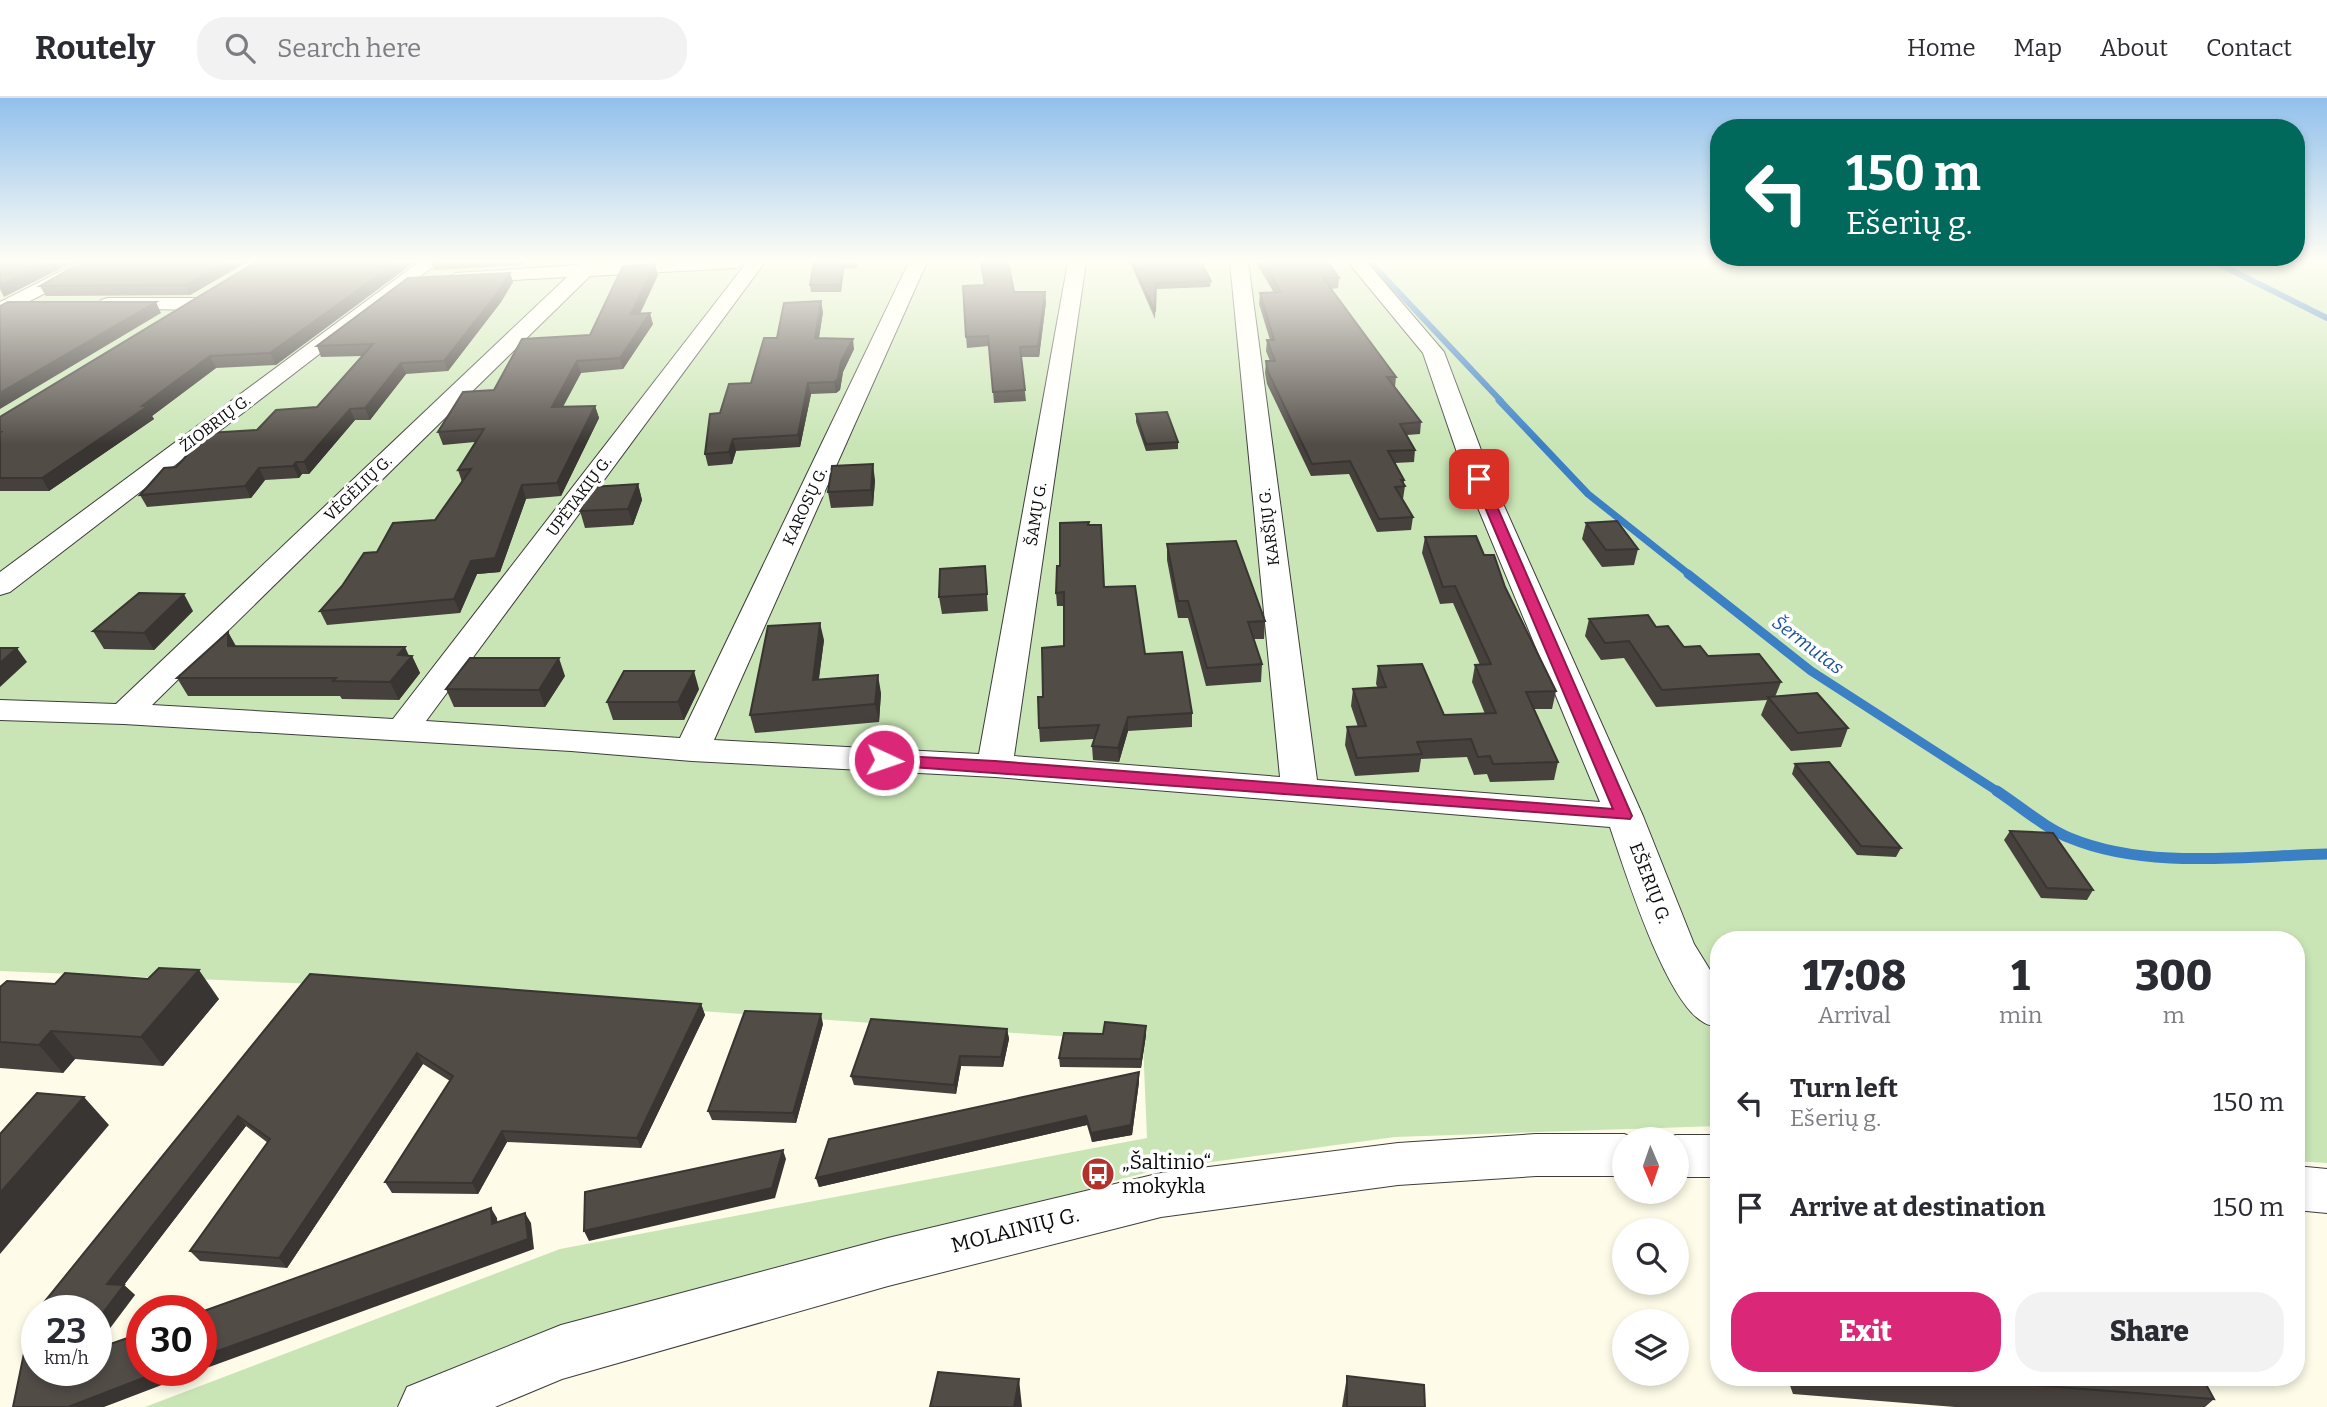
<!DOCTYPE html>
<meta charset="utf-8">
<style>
:root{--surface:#fff;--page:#f2f2f3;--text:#2b2b33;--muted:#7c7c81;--line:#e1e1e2;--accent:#db2777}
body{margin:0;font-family:Bitter,serif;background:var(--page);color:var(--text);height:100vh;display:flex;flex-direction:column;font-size:26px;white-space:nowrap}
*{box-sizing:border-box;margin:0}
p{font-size:23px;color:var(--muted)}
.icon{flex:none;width:38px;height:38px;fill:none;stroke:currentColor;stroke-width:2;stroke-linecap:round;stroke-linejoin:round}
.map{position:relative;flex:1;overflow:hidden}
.details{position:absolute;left:1710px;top:833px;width:595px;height:455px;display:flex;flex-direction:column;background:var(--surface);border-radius:28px;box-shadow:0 4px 10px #0003}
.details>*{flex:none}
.top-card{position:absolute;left:1710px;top:21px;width:595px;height:147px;border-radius:28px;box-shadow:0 4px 10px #0003;background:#00695c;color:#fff;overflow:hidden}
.needle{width:46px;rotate:178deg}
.controls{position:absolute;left:1612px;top:1029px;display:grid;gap:14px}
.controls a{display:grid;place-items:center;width:77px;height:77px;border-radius:50%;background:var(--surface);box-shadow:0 4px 10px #0003;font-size:35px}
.speed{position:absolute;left:21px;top:1197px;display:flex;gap:14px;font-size:35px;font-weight:700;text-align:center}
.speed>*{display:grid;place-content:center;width:91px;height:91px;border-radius:50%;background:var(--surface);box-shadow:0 4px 10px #0003;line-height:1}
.speed small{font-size:18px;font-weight:400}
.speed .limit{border:10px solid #d22;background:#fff;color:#111}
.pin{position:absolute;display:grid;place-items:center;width:60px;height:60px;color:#fff;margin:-30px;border-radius:14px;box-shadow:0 4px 10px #0006}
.me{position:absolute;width:77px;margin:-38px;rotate:93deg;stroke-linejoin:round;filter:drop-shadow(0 0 5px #0008)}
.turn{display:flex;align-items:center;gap:24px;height:147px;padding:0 21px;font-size:32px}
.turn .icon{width:91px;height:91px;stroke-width:2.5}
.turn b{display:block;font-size:49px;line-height:60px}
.eta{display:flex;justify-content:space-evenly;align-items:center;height:119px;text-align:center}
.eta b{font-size:42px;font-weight:800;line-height:49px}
.action{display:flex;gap:14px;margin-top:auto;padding:14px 21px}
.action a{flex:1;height:80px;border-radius:28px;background:var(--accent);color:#fff;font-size:28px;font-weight:800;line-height:80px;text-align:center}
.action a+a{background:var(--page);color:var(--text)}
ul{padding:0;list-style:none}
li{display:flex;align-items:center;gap:21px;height:105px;padding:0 21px}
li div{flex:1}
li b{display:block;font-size:26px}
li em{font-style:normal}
header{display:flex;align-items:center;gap:42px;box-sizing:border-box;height:98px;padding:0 35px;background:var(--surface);border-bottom:2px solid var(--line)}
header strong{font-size:33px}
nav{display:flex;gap:38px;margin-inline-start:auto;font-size:24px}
.search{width:490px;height:63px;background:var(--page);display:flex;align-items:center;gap:18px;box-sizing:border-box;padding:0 24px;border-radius:28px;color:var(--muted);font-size:26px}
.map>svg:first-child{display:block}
.green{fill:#c9e5b5}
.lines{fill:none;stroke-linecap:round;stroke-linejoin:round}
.stream-far3{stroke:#3b80c4;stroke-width:6}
.stream-far2{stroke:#3b80c4;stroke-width:7}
.stream-far1{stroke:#3b80c4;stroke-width:9}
.stream{stroke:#3b80c4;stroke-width:11}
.street-casing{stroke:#3d3d3d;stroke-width:2}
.street{fill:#fff;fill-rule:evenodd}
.wall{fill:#47413d}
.shaded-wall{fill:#393532}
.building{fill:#524c47;stroke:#393532;stroke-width:2}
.route{fill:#db2777;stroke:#8e194d;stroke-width:2}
.labels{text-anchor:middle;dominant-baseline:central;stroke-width:7;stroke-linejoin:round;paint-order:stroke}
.far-street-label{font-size:16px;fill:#0a0a0a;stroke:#fff}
.street-label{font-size:18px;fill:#0a0a0a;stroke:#fff}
.water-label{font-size:19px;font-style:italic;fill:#1c5393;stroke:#fff}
.near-poi-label{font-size:21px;fill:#0a0a0a;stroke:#fff;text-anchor:start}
.near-street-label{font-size:21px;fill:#0a0a0a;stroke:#fff}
</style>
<header>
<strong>Routely</strong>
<div class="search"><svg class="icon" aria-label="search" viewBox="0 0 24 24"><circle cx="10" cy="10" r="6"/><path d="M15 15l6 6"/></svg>Search here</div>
<nav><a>Home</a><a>Map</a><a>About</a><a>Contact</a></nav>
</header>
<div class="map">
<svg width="2327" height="1309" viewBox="0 0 2327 1309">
<rect width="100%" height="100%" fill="#fefce8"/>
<path class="green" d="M0 164H2327V1065L2296 1063V842H1718V1028L1395 1039 1160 1071 1095 1088 1096 1112 427 1309H145L560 1151 1147 1040 1143 944 317 886 0 873Z"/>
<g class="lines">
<path class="stream-far3" d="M1370 164 1501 303
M2215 164 2327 220"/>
<path class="stream-far2" d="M1499 302 1588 396 1690 477"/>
<path class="stream-far1" d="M1688 476 1811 573 2000 695"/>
<path class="stream" d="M1997 693C2020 708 2045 730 2070 740 2147 772 2245 758 2327 756"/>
<defs>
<path id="street" d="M79 164H101L99 168 0 218V204Z
M419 164H439L10 494 0 497V474Z
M583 164H745L736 170 590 178 152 607 393 621 747 164H765L426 623 680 640 909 164H927L714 642 979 656 1068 164H1086L1014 658 1280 679 1230 164H1248L1317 682 1600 704 1466 381 1423 255 1348 164H1367L1444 254 1492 381 1643 718 1694 846 1718 885V929C1714 928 1707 927 1703 924 1665 902 1625 773 1610 729L995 679 692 663 571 653 124 626 0 622V602L116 606 567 179 462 185 455 183 452 179 455 175 579 167Z
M108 200H196L203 202 206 206 203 210 196 212 101 210 98 206 101 202Z
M1536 1036H1624L1639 1041H1624V1078H1536L1398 1087 1161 1119 888 1188 562 1281 495 1309H398L407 1289 561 1227 888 1140 1161 1075 1398 1045Z
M1676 1037H1718V1079H1676V1041H1664Z
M2296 1068 2327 1071V1115L2296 1112Z"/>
</defs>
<use href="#street" class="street-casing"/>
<use href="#street" class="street"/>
</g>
<path class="wall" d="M247 164 190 197 46 198 40 188Z
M257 164 276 267 216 270 152 318 154 321 49 393H0V319Z
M431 164H525L523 167 434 172Z
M814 164H858L857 170 844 171 841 194H811L810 187Z
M980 164H1008L1014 194 1046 204 1039 259H1021L1026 303 994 305 989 248 967 250 966 239 984 187Z
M1130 164H1201L1211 183 1210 189 1156 191 1155 221Z
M1256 164H1328L1339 180 1338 190 1331 191 1396 279 1395 289 1421 324 1420 336 1407 337 1415 352 1414 364 1395 365 1404 382V386L1405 388 1403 401H1402L1413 419 1411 432 1377 434 1349 376 1311 378 1267 286 1265 275 1266 263H1270L1266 253 1267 242H1270L1259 206 1260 195H1274Z
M510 175 513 184 501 204 448 273 406 276 370 322H355L309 376H302L299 380 265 382 251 400 147 409 140 397 176 369 257 332 317 309 363 258 321 259 317 248Z
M658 177 640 216 653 226 623 271 581 275 563 309 595 308 599 320 561 398 526 401 500 474 477 476 460 515 327 527 320 513 342 488 377 454 435 422 462 384 458 372 475 344 443 347 438 334 494 292 590 237Z
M823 214 819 240 854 251 843 274 840 292 836 295 811 296 800 349 736 353 732 366 708 368 705 356 720 315 751 285 777 240Z
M1136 316 1178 344V351L1146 353 1136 324Z
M875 382 873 408 831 410 828 394Z
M638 386 642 402 633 427 585 430 580 413Z
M1586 425 1638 451 1634 467 1602 469 1582 441Z
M1088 427 1104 489 1145 556 1192 615V629L1128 633 1119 664 1093 662 1092 648 1094 641 1040 644 1039 630 1043 599 1064 548V508H1057L1056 495 1060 468Z
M1425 439 1484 457 1505 489 1556 593 1552 611H1534L1558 664 1554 682 1490 684 1487 676 1474 677 1467 659 1421 661 1419 674 1355 678 1345 647 1347 629H1358L1351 608 1353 591 1378 590 1376 586 1378 568 1444 617 1485 616 1472 584 1475 567H1480L1453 505 1440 506 1422 455Z
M1167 446 1265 523 1264 541H1254L1262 566 1261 584 1206 588 1188 520H1178L1167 462Z
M985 468 988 513 942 516 939 499Z
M193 513 154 552 104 551 93 533Z
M1589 521 1656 529 1684 549 1781 584 1775 599 1848 630 1841 649 1791 653 1761 617 1767 602 1656 609 1624 560 1601 562 1585 538Z
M228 534 236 548 412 558 420 575 399 602 342 601 340 598H188L177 580Z
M824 542 819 581 881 595 879 624 755 635 750 617Z
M565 578 545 609H454L446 591Z
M699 591 684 622H613L607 604Z
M1795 666 1901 750 1896 759 1857 757 1792 676Z
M2010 733 2093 792 2087 802 2041 800 2004 742Z
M310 876 701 906 705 917 641 1050 507 1044 478 1096 392 1095 385 1084 450 983 423 966 287 1170 200 1163 190 1153 268 1045 246 1028 124 1187 135 1197 96 1213Z
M0 889 219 901 163 968 75 961 63 975 0 970Z
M823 926 796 1025 712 1022 708 1013Z
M1146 928V937L1141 970 1060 969 1059 960 1103 936Z
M1007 931 1009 941 1003 969 961 968 956 996 854 987 851 978Z
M1139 974V984L1132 1037 1092 1044 1087 1027 819 1089 816 1080Z
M1347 1278 1425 1309H1342Z
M1787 1279H2202L2214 1301 2205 1309H1955L1793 1296Z"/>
<path class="shaded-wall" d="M48 164H74L4 199 0 191V187Z
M225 164H247L190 197 185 187Z
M397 164H415L276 267 270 255Z
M843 165 844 171 841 194 840 187Z
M655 166 658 177 634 227 631 216Z
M510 175 513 184 501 204 448 273 444 263Z
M1045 194 1046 204 1039 259 1038 248Z
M821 203 823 214 817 251 815 240Z
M156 204 161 215 0 311V295Z
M650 215 653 226 623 271 620 260Z
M853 241 854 251 843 274 840 292 836 295 834 284 841 263Z
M210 258 216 270 152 318 154 321 49 393 42 380 142 308Z
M577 263 581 275 556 321 552 309Z
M401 265 406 276 370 322 365 310Z
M808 285 811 296 800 349 798 337Z
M595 308 599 320 561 398 557 385Z
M350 311 355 322 309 376 304 364Z
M733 341 736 353 732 366 729 354Z
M296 364 302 376 299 380 293 368Z
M873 366 875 382 873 408 871 392Z
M259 370 265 382 251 400 245 388Z
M638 386 642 402 633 427 628 411Z
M522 387 526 401 500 474 477 476 460 515 454 501 471 463Z
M184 496 193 513 154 552 144 535Z
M820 525 824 542 816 600 813 582Z
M228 534 237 551 228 548Z
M405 549 410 560 412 558 420 575 399 602 390 584 398 557Z
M17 550 27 564 0 589V565Z
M559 560 565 578 545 609 539 592Z
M694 573 699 591 684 622 678 604Z
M878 577 881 595 879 624 875 606Z
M1128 619V633L1119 664 1118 650Z
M199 872 219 901 163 968 141 939Z
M701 906 705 917 641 1050 637 1040Z
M821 916 823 926 796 1025 793 1015Z
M1146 928V937L1141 970V961Z
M1007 931 1009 941 1003 969 1001 959Z
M51 933 75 961 63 975 39 947Z
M417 955 423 966 287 1170 279 1160Z
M960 958 961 968 956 996 954 987Z
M1139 974V984L1132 1037 1092 1044 1091 1035Z
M84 999 109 1027 0 1156V1095Z
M238 1018 246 1028 117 1196 107 1186Z
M1086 1018 1087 1027 819 1089 816 1080Z
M502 1033 507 1044 478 1096 472 1085Z
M783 1052 786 1061 775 1100 589 1143 584 1133Z
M491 1110 497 1120 498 1136 492 1126Z
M525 1115 531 1125 534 1151 201 1272V1259Z
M124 1187 135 1197 96 1249V1224Z
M164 1272H201L104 1309H68Z
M1019 1281 1022 1309H1014Z"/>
<path class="building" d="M0 164H48L0 187Z
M82 164H225L185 187 40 188Z
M256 164H397L270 255 210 258 142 308H148L42 380H0V335L1 334H0V319Z
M814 164H856L843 165 840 187H810Z
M981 164H1008L1014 194H1045L1038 248 1020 249 1025 292 993 294 988 238 966 239 963 188 985 187Z
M1132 164H1201L1211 183 1156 185 1155 214Z
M1263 164H1328L1339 180H1323L1396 279H1387L1421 324 1400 326 1415 352 1388 353 1404 382H1401L1405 388 1395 389 1413 419 1379 421 1350 363 1312 366 1268 274 1266 263H1275L1267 242H1274L1260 195 1281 194Z
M655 166 631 216 650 215 620 260 577 263 552 309 595 308 557 385 522 387 495 460 471 463 454 501 320 513 342 488 364 455 377 454 393 425 435 422 471 371 458 372 484 331 438 334 463 294 494 292 522 241 590 237 623 168Z
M510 175 498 194 444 263 401 265 365 310 350 311 304 364H296L293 368 259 370 245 388 140 397 164 370 176 369 208 335 257 332 276 312 317 309 373 246 317 248 408 180Z
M821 203 815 240 853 241 841 263 838 281 834 284 808 285 798 337 733 341 729 354 705 356 710 316 720 315 729 286 751 285 764 240H777L784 205Z
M8 204H156L0 295V208Z
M1167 314 1178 344 1146 346 1136 316Z
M873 366 871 392 828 394 832 368Z
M638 386 628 411 580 413 591 389Z
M1617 423 1638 451 1606 452 1586 425Z
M1089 424 1088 427H1101L1104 489 1135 488 1145 556 1182 554 1192 615 1128 619 1118 650 1092 648 1099 627 1039 630 1038 599H1043L1042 550 1064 548V494L1056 495 1057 468H1060V425Z
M1476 438 1484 457H1494L1505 489 1556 593 1526 594 1558 664 1493 666 1490 658 1478 659 1471 641 1417 644 1422 656 1357 660 1347 629 1366 628 1353 591 1386 589 1378 568 1422 566 1444 617 1496 615 1475 567 1491 566 1455 488 1443 489 1425 439Z
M1236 443 1265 523 1248 524 1262 566 1207 570 1188 503H1178L1167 446Z
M985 468 987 496 939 499 940 471Z
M139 495 184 496 144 535 93 533Z
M1648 517 1656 529 1668 528 1684 549 1700 548 1708 558 1759 556 1781 584 1662 592 1629 543 1605 545 1589 521Z
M820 525 813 582 878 577 875 606 750 617 768 528Z
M228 534V548L405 549 398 557 412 558 390 584 333 583 336 580H177Z
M0 550H17L0 565Z
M470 560H559L539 592 446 591Z
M624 573H694L678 604H607Z
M1817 595 1848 630 1798 635 1768 599Z
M1829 664 1901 750 1861 748 1795 666Z
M2010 733 2053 735 2093 792 2047 790Z
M159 870 199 872 141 939 51 933 39 947 0 944V889L7 883 55 886 65 875 148 881Z
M310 876 701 906 637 1040 502 1033 472 1085 385 1084 453 978 417 955 279 1160 190 1153 270 1041 238 1018 107 1186 124 1187 96 1224V1213H37Z
M745 913 821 916 793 1015 708 1013Z
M871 921 1007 931 1001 959 960 958 954 987 851 978Z
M1105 924 1146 928 1141 961 1059 960 1064 935 1103 936Z
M1139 974 1131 1027 1091 1035 1086 1018 816 1080 829 1041Z
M37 995 84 999 0 1095V1036Z
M783 1052 772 1090 584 1133 585 1094Z
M491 1110 492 1126 525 1115 528 1141 201 1259V1214Z
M37 1213V1272H96V1251L142 1235V1272H164L68 1309H13L31 1221Z
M938 1274 1019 1281 1014 1309H930Z
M1347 1278 1424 1287 1425 1309H1347Z
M1930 1279H2202L2214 1301Z"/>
<linearGradient id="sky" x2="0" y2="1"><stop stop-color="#91c0ec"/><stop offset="0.47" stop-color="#fffef5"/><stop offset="1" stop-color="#fffef5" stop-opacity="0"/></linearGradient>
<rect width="2327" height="347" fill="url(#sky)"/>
<path class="route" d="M1475 379 1485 381 1632 718 1630 721 884 667 876 662 884 657 995 663 1613 711 1473 381Z"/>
<defs>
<symbol id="bus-disc" viewBox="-11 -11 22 22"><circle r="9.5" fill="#b0322b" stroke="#fff"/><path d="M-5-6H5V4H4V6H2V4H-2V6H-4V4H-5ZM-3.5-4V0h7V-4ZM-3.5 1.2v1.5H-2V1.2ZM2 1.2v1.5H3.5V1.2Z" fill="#fff"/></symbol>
</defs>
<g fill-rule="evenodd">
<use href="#bus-disc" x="1079" y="1057" width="38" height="38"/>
</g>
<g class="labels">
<g class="far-street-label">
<text transform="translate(215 325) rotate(-37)">ŽIOBRIŲ G.</text>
<text transform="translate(358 390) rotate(-44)">VĖGĖLIŲ G.</text>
<text transform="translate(579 398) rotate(-53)">UPĖTAKIŲ G.</text>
<text transform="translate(805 408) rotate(-65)">KAROSŲ G.</text>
<text transform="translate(1036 416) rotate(-81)">ŠAMŲ G.</text>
<text transform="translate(1269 429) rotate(-97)">KARŠIŲ G.</text>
</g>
<g class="street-label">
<text transform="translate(1650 785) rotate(69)">EŠERIŲ G.</text>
</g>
<g class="water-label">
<text transform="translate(1808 547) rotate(37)">Šermutas</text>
</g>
<g class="near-poi-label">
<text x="1122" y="1064">„Šaltinio“<tspan x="1122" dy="24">mokykla</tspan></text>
</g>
<g class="near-street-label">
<text transform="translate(1015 1132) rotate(-14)">MOLAINIŲ G.</text>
</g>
</g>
</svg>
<div class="controls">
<a><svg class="needle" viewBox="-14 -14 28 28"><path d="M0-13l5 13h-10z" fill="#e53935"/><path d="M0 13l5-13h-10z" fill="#7c7c81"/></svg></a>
<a><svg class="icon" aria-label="search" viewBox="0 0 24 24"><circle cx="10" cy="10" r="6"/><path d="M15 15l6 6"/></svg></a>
<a><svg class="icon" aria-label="layers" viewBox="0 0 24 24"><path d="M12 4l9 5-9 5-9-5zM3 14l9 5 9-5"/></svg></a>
</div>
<div class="speed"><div>23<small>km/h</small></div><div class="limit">30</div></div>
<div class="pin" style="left:1479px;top:381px;background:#d93025"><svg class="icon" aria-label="arrive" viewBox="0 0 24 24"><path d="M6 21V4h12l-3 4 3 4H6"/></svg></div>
<svg class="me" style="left:884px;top:662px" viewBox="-20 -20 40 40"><circle r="17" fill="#db2777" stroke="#fff" stroke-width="3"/><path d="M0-11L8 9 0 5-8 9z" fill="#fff"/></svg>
<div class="top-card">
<div class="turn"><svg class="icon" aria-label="left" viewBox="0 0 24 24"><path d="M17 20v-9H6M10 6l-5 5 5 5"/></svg><div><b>150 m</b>Ešerių g.</div></div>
</div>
<section class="details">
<div class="eta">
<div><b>17:08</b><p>Arrival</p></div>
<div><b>1</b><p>min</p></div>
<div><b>300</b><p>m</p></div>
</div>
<ul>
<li><svg class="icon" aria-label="left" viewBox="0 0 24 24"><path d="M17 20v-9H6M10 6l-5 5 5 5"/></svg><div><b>Turn left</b><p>Ešerių g.</p></div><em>150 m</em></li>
<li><svg class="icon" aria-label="arrive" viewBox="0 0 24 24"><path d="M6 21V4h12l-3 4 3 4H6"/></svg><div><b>Arrive at destination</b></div><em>150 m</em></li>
</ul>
<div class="action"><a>Exit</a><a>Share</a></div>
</section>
</div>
